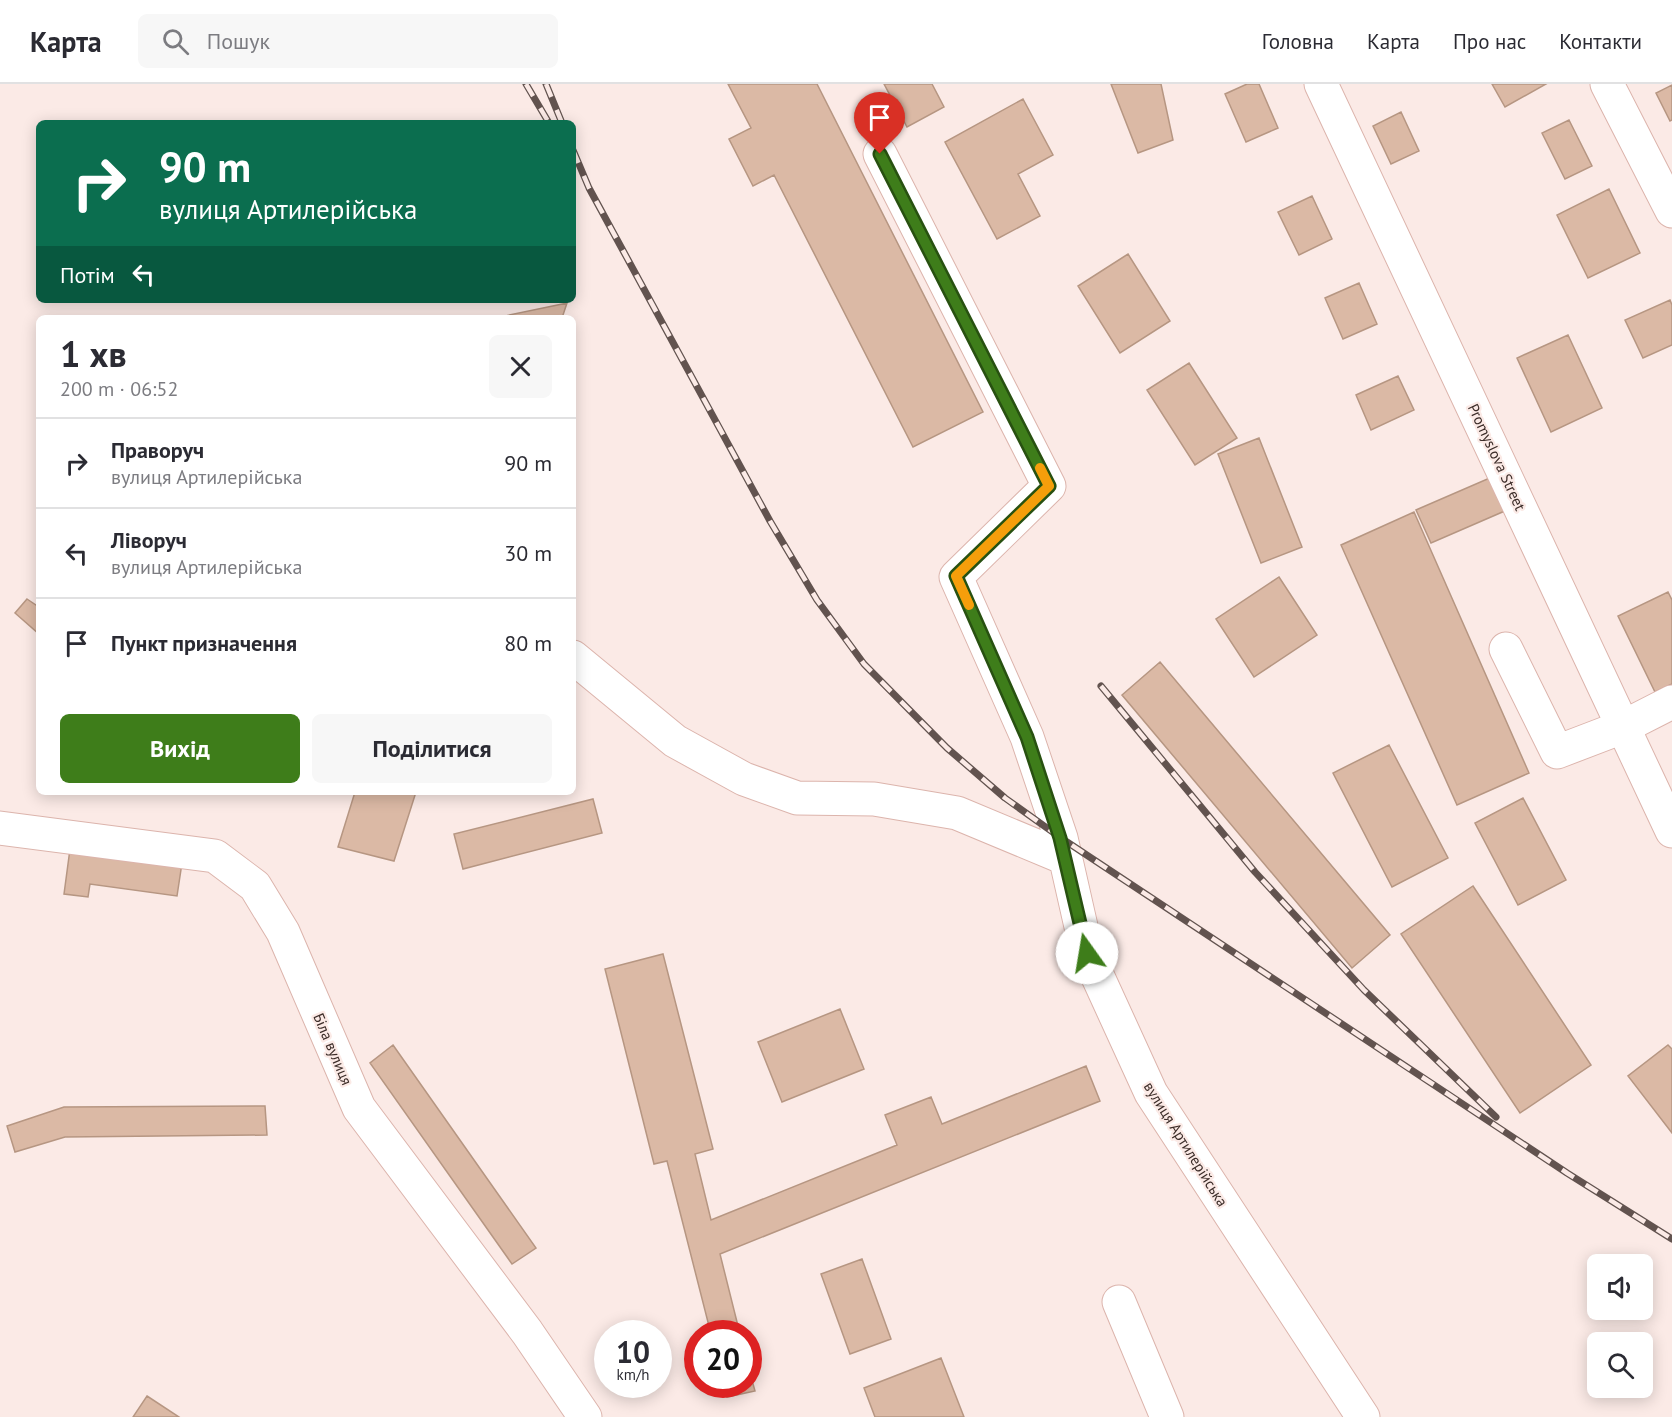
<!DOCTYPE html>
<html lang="uk">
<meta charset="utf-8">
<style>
:root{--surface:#fff;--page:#f7f7f7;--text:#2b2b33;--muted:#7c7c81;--line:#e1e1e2;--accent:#3e7d1a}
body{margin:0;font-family:"PT Sans",sans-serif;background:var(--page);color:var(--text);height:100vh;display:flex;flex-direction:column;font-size:22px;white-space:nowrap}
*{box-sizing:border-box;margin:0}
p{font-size:20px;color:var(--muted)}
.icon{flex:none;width:33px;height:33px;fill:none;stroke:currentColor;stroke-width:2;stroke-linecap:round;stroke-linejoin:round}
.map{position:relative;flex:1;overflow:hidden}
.panel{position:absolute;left:36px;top:231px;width:540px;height:480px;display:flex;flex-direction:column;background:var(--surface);border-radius:9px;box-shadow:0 3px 15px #0003}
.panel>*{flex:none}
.top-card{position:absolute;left:36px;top:36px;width:540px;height:183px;border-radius:9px;box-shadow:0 3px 15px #0003;background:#0b6e4f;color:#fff;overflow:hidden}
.fabs{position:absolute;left:1587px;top:1170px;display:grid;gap:12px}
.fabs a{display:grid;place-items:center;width:66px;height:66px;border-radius:9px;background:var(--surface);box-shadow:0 3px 15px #0003;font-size:30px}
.speed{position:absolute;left:594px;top:1236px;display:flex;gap:12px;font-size:30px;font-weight:700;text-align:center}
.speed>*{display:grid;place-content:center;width:78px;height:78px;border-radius:50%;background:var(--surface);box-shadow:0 3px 15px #0003;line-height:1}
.speed small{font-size:15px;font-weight:400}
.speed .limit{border:9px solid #d22;background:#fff;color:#111}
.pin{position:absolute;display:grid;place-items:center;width:51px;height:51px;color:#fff;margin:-62px -26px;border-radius:50% 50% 50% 0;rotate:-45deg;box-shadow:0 0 6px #0007}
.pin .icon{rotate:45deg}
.me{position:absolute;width:66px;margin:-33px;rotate:347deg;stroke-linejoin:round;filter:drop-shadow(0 0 4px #0008)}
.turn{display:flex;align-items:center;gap:21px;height:126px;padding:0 24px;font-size:27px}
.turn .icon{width:78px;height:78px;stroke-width:2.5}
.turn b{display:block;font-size:42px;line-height:51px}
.then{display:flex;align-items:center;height:57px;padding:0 24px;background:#0003;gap:12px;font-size:22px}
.round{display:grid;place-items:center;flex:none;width:63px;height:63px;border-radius:9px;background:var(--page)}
.headline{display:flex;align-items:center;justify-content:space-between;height:102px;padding:0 24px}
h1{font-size:36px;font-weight:600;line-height:45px}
.action{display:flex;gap:12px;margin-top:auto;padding:12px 24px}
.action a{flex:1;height:69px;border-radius:9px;background:var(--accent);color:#fff;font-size:24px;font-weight:600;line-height:69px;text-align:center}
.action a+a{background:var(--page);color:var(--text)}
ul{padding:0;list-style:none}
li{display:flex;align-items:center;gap:18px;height:90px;padding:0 24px;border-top:2px solid var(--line)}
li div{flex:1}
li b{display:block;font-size:22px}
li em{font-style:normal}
header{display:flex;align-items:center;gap:36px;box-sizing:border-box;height:84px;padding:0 30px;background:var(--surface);border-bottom:2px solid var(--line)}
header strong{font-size:28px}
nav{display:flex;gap:33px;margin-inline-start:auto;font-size:21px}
.search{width:420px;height:54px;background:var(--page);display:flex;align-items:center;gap:15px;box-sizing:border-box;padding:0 21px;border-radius:9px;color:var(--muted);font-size:22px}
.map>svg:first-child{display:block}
.building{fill:#dbb9a5;stroke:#b69682;stroke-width:1.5}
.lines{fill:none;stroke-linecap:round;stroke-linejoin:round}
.minor-casing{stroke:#dcb4ac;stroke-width:35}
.minor{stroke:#fff;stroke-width:33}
.rail-casing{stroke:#62534f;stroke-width:7}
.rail{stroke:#fbeae6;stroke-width:4.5;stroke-dasharray:14;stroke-linecap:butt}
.route-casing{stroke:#285111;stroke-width:15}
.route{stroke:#3e7d1a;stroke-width:10}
.slow{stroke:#f59e0b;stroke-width:10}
.labels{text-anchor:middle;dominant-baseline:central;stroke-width:4.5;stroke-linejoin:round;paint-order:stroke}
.street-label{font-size:15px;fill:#3b2c28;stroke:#fbeae6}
</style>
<header>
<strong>Карта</strong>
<div class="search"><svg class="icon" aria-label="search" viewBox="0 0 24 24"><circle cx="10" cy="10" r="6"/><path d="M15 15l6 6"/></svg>Пошук</div>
<nav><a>Головна</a><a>Карта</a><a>Про нас</a><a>Контакти</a></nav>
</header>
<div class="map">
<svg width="1672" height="1333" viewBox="0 0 1672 1333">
<rect width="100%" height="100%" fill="#fbeae6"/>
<path class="building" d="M728 0H817L983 328 913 363 774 91 753 102 729 55 751 44Z
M884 0H932L944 23 907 43Z
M1111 0H1161L1173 56 1138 69Z
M1247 0H1259L1278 44 1246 58 1225 10Z
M1492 0H1546L1505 23Z
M1672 1V36L1670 37 1656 9Z
M1023 15 1053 71 1018 90 1040 132 997 155 945 58Z
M1401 28 1419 67 1391 80 1373 42Z
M1569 36 1592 82 1565 95 1542 49Z
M1609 105 1640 169 1588 194 1557 131Z
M1312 112 1332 155 1299 171 1278 128Z
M1128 170 1170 237 1120 269 1078 202Z
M1359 199 1377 240 1343 255 1325 214Z
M1670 216 1672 221V261L1643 274 1625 236Z
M567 219 562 234H500V233Z
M1568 251 1602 324 1551 348 1517 274Z
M1189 279 1237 354 1195 381 1147 306Z
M1398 292 1414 326 1371 346 1356 311Z
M1259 354 1302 463 1261 479 1218 370Z
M1492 393 1507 426 1431 459 1416 426Z
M1414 428 1529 689 1457 721 1341 461Z
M1279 493 1317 551 1254 593 1216 535Z
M1668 508 1672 516V600L1655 608 1618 532Z
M27 515 36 521 39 518V550L15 529Z
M1160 578 1390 851 1352 884 1122 611Z
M1389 661 1448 774 1392 803 1333 689Z
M355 708H416L394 777 338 763Z
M1523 714 1566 796 1518 821 1475 739Z
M593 715 602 749 463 785 454 750Z
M70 765 182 779 177 812 90 800 88 813 64 810Z
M1473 802 1591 981 1520 1029 1401 850Z
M663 870 713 1065 695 1070 711 1136 897 1061 885 1031 931 1013 942 1040 1086 982 1100 1017 720 1170 740 1250H711L667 1077 654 1080 605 885Z
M840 925 864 985 782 1018 758 958Z
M393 961 536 1164 512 1180 370 979Z
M1668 961 1672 965V1049L1628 992Z
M265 1022 267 1051 65 1053 15 1068 7 1042 64 1023Z
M862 1175 891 1255 850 1270 821 1190Z
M941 1274 964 1333H875L864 1304Z
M748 1282 755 1307 727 1313 724 1300H748Z
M147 1312 179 1333H133Z"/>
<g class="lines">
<defs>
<path id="minor" d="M1321 0 1672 747
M1607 0 1672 127
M880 70 1049 402 956 493 1027 653 1061 754 1087 869 1151 1009 1363 1333
M1506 565 1557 668 1625 642 1672 618
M573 573 675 657 744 695 797 714 874 715 957 729 1065 774
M0 744 215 772 255 802 283 848 359 1024 527 1248 585 1333
M1119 1218 1167 1333"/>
</defs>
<use href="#minor" class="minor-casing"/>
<use href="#minor" class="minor"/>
<defs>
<path id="rail" d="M526 0 549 39
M546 0 562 39
M573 66 589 104 770 437 817 516 864 580 947 664 1005 714 1061 754 1567 1089 1672 1155
M1101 602 1255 788 1364 906 1496 1033"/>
</defs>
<use href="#rail" class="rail-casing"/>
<use href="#rail" class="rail"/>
</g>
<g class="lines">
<defs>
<path id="route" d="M880 70 1049 402 956 492 1027 653 1060 754 1087 869"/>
</defs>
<use href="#route" class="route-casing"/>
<use href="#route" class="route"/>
<path class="slow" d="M969 521 956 492 1049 402 1040 384"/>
</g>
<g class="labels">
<g class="street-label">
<text transform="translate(1497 373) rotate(65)">Promyslova Street</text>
<text transform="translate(333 965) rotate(67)">Біла вулиця</text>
<text transform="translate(1186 1060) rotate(58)">вулиця Артилерійська</text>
</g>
</g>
</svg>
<div class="fabs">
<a><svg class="icon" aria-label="sound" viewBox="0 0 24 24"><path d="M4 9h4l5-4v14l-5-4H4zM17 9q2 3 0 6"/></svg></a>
<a><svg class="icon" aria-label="search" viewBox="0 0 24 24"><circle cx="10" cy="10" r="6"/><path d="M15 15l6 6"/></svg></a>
</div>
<div class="speed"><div>10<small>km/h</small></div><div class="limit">20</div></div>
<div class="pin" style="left:880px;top:70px;background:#d93025"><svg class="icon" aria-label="arrive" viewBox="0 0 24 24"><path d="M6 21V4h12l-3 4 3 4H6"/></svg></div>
<svg class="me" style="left:1087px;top:869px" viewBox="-20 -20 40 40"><circle r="19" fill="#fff"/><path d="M0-13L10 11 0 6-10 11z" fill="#3e7d1a"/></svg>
<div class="top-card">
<div class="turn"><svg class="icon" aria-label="right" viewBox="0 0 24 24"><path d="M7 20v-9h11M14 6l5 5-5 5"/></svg><div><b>90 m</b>вулиця Артилерійська</div></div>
<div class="then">Потім<svg class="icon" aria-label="left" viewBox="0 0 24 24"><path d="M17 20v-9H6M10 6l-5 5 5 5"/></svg></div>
</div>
<section class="panel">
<div class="headline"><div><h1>1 хв</h1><p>200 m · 06:52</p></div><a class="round"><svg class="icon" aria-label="close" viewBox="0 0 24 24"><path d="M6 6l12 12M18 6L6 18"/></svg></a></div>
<ul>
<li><svg class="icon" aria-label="right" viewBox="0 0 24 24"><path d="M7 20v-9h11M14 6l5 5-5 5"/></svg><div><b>Праворуч</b><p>вулиця Артилерійська</p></div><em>90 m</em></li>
<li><svg class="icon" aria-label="left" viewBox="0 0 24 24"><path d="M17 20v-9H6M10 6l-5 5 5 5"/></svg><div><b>Ліворуч</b><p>вулиця Артилерійська</p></div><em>30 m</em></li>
<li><svg class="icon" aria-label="arrive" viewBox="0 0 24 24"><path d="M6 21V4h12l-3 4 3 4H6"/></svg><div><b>Пункт призначення</b></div><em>80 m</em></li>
</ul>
<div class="action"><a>Вихід</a><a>Поділитися</a></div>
</section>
</div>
